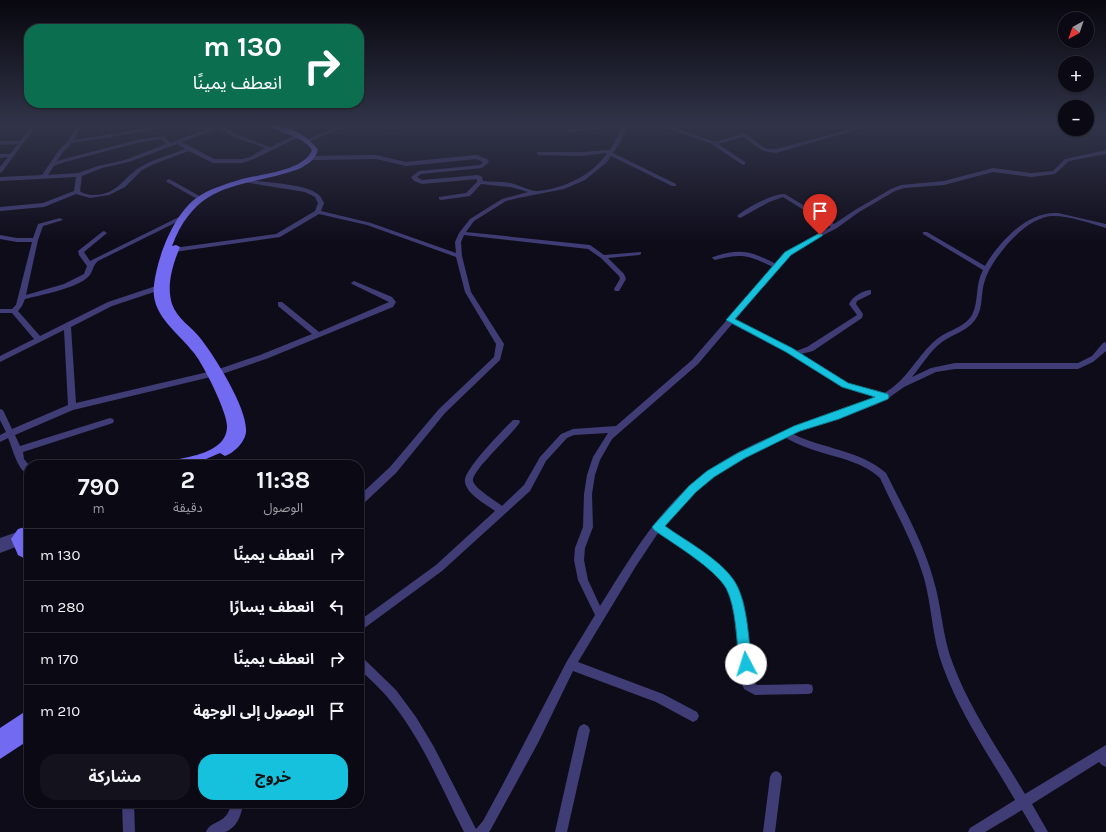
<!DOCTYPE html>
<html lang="ar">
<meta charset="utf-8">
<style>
:root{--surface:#0b0914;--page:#14121d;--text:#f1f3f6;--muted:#9a9aa0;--line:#2b2a34;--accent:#15c1dc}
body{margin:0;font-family:Karla,"Noto Sans Arabic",sans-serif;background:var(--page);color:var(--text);direction:rtl;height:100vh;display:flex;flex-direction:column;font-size:15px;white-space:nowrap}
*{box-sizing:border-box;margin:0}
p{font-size:13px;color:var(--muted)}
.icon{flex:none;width:22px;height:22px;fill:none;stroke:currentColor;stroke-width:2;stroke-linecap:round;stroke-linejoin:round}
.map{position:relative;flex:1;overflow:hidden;direction:ltr}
.details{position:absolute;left:24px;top:460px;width:340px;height:348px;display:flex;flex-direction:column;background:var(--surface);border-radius:16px;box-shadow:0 1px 3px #0004,0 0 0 1px var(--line);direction:rtl}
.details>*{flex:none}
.top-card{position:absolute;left:24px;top:24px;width:340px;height:84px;border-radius:16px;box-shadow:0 1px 3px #0004,0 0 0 1px var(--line);direction:rtl;background:#0b6e4f;color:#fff;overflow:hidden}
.needle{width:26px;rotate:220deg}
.tools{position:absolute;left:1058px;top:12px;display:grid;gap:8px}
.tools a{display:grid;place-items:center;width:36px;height:36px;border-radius:50%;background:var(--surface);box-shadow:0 1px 3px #0004,0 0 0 1px var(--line);font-size:20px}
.pin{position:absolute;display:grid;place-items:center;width:34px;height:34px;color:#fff;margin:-41px -17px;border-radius:50% 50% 50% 0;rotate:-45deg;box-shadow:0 0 4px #0007}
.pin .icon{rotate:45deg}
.me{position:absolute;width:44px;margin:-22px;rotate:355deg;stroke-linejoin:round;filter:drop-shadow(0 0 3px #0008)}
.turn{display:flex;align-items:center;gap:14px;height:84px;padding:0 16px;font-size:18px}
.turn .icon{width:52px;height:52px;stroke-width:2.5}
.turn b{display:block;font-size:28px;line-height:34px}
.eta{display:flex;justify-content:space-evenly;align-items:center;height:68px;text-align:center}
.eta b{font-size:24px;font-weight:700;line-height:28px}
.cta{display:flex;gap:8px;margin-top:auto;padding:8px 16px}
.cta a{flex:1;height:46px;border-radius:16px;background:var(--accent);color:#111;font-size:16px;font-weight:700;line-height:46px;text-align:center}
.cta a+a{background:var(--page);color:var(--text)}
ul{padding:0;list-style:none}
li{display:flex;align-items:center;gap:12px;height:52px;padding:0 16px;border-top:1px solid var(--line)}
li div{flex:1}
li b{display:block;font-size:15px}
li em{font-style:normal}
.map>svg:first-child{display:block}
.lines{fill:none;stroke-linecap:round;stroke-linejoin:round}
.minor{fill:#403c75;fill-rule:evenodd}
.secondary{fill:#726af1;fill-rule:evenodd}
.route{fill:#15c1dc;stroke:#0e7d8f}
</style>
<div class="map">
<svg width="1106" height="832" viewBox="0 0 1106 832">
<rect width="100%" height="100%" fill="#0f0c1a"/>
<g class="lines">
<path class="minor" d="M32 126H36L2 172 0 173V167L8 157 0 158V154H10L18 144 0 145V141H20Z
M77 126H81L74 140 160 126H166L148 131 72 143 63 152 57 161 136 140 164 136 170 143 204 130 197 126H202L208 128 215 126H223L238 135 270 147 296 135 301 136 254 159 242 163H213L189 151 154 164 142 170 125 187 109 195 90 198 76 194 44 207 0 211V207L43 203 74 191 76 177 0 181V177L42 175 59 150 68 141ZM219 128 234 137 265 148 250 157 242 159H214L182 142ZM161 139 166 144 125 160 98 166 78 173 48 175 54 166 65 162 137 143ZM177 144 185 149C172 154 157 158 144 165 123 175 120 196 91 195 87 194 83 194 80 191L82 176 102 168 129 162Z
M341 126H347L308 142 303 141Z
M368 126H418L416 127 389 129 370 127Z
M566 126H570L573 130 604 126H614L612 127 572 132H570Z
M623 126H627L622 139 613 153 676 184V186H672L611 156 607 162 585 180 564 189 518 198 506 201 474 221 466 232 590 245 604 255 641 252V254L639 255 608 258 624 274 626 279 619 291H615L614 289 620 279 619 276 601 258 588 249 464 235 461 242 462 256 471 292 504 344 500 360 445 413 396 473 362 505 359 506V496L390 467 439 409 494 357 496 344 465 292 456 257 367 225 319 214 280 237 174 252 171 250 174 248 276 234 315 211 318 203 315 197 305 192 243 182 242 181 245 179C263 183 306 183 319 195 321 197 323 201 324 203L321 211 371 223 456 253 455 242 459 233 470 219 502 199 528 192 511 187 481 184 470 196 441 200 439 199V197L466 193 477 182V179L422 184 414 181 411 177 419 171 480 165 483 162 476 159 406 166 376 159 320 160H312L309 158 312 156 368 155H376L406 162 476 155 487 159 489 162 482 168 421 174 417 177 422 180 478 175 482 177 483 181C493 182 504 181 514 184 521 186 530 191 537 191 563 189 593 175 607 153L580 156 539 155 537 154V152H580L610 150Z
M663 126H669L715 142 744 133 766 149H776L863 126H869L776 153 763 151 743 137 718 144 745 162V164L743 165 710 143 663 127Z
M1106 150V154L1069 161 1055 174 1031 177 993 172 944 185 904 188 895 191 859 212 837 228 812 241 790 255 735 320 796 351 807 347 857 315 849 304C852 297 863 290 871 290V294L857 301 856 304 863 314 862 318 813 351 801 354 848 383 883 394C889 390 895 386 900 381 913 368 922 351 937 339 948 330 964 328 972 315 979 302 975 284 983 270L923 234V232H927L985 266C999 242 1027 211 1058 213L1106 224V228C1089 223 1071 216 1053 216 1026 216 992 258 985 280 980 294 984 308 975 320 967 331 953 334 942 342 930 351 922 365 912 377L931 368 955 363H1078L1092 356 1103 343 1106 342V351L1093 362 1078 369H955L936 372 904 387 887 399 875 405 793 434C823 449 860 450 886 473 903 507 923 542 933 578 942 606 942 637 953 664 970 710 1000 752 1025 794L1106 745V767L1102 765 1099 762 1032 804 1048 832H1035L1022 810 985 832H968L970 828 1015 800C990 757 960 714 943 667 932 638 932 607 924 578 914 544 895 511 880 478 863 463 844 459 823 453 809 449 797 444 784 437 737 458 695 484 663 526 685 540 719 558 733 580 742 596 746 615 748 633 750 649 749 666 752 681L757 685 808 684 812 685 813 689 812 693 808 694 755 695 744 689 741 682 739 645 735 617 732 604 726 586 720 579 703 563 658 533 636 566 578 662 663 694 697 712 699 716 697 720 693 722 656 702 573 671 538 743 491 829 489 832H464C442 789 423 742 393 704 383 691 371 680 359 669V657L363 658 396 690 416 717 434 747 476 829 483 821 503 784 567 661 595 615 578 580 574 560 575 548 583 527 584 494 587 475 593 457 608 433 574 435 567 438 546 461 530 491 442 571 359 632V621L436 565 495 511C486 504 467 495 465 482 462 471 504 429 513 420H519L520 422C514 433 471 471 473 481 475 489 495 500 502 506L524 485 540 457 561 434 573 429 616 426 692 360 773 267C748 255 743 253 715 260L712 258 713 257C741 248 750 251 776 264L786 253 808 239 831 227 783 197 769 202 742 217 740 218 737 216C746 208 774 193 785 194L834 224 855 210 891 189 901 185 944 181 993 168 1031 173 1053 171 1065 159ZM732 324 786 352 842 387 876 397C845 412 812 419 782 432 751 445 718 460 693 483 653 517 628 562 600 606L588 580 584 560 585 548 593 527 592 494 595 475 600 460 612 439 698 364Z
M169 179 203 198 204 199 199 200 167 182 166 181Z
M183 215 185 216V218L98 261C92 266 93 273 88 277 77 288 41 295 25 299L22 306 18 311 40 336 108 302 156 286H160L161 288 160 290 112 306 71 327 76 403 212 371 216 374 215 376 73 410 15 435 20 446 110 418 113 419 114 421 113 423 23 452 24 459 29 465V475C17 470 13 449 8 438L0 442V435L6 432 0 420V409L3 410 12 429 68 405 64 330 0 362V356L34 339 12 313H0V309H12L16 305 32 242H17L0 239V235L17 238H33L38 224 60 218 63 220 43 226 38 240 26 295 64 284 84 274 87 266 79 255 78 251 102 232 104 231 107 233 84 252 90 261Z
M354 281 392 297 396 302 393 307 266 359 222 374H216L215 372 216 370 260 355 312 334 278 306V302H282L319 332 389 302 352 284 351 283Z
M20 531 23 532 25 535 23 538 21 539 23 542 21 545 0 553V538Z
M584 724 588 726 590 730 567 832H555L578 730 580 726Z
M776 771 780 773 782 777 775 832H763L770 777 772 773Z
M122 803H134L135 832H123Z
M231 803H243C242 814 237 828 225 832 220 832 212 832 206 832 211 819 228 825 231 803Z"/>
<path class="secondary" d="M270 126C286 124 309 136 318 150 315 160 308 164 299 169 241 189 198 179 172 246L176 245 180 247C173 264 166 285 172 304 177 319 192 327 201 339 215 357 248 409 246 432 245 442 234 453 225 456L220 453 192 465H168L169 462C187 456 208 456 222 441 225 437 227 432 227 427 228 413 203 364 194 353 178 332 150 315 154 285 157 258 173 216 195 199 208 189 226 184 242 179 261 174 304 171 312 150 302 135 283 135 270 126Z
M29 526V545L26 546 29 549V561L18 555 11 539 18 529Z
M29 709V740L0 759V728Z"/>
</g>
<linearGradient id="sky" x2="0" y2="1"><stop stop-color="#08070e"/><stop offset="0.52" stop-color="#313449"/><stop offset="1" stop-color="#313449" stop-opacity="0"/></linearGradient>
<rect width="1106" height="242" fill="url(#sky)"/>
<path class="route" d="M820 233 823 235 822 236 791 255 735 319 792 348 848 383 888 394 889 397 888 399 839 419 800 431 745 458 714 477 696 492 665 526C686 541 718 558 733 579 748 600 748 639 752 664L750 668 746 670 741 668 739 664C737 643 736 606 726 588 714 568 674 544 654 530L652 527 689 486 707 471 738 453 794 426 875 397 842 387 786 352 726 320 785 252Z"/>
</svg>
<div class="tools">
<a><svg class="needle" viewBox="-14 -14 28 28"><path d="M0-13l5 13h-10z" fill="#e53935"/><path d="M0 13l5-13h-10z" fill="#9a9aa0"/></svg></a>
<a>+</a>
<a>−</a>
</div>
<div class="pin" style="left:820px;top:235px;background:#d93025"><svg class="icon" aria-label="arrive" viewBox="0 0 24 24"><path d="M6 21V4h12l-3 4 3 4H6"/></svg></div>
<svg class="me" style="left:746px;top:664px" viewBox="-20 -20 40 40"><circle r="19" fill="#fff"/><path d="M0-13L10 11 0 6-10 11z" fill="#15c1dc"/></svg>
<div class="top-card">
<div class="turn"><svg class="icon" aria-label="right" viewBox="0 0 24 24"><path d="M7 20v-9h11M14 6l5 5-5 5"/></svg><div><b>130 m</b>انعطف يمينًا</div></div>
</div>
<section class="details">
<div class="eta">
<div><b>11:38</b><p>الوصول</p></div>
<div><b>2</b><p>دقيقة</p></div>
<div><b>790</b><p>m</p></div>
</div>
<ul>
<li><svg class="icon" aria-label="right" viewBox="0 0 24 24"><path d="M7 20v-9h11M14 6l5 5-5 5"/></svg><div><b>انعطف يمينًا</b></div><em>130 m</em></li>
<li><svg class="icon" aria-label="left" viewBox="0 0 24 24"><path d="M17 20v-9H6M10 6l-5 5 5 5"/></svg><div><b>انعطف يسارًا</b></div><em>280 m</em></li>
<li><svg class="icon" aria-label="right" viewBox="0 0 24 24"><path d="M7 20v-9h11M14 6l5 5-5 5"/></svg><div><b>انعطف يمينًا</b></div><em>170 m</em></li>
<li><svg class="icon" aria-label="arrive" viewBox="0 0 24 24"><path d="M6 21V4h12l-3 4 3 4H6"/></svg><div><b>الوصول إلى الوجهة</b></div><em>210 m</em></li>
</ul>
<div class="cta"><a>خروج</a><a>مشاركة</a></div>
</section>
</div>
